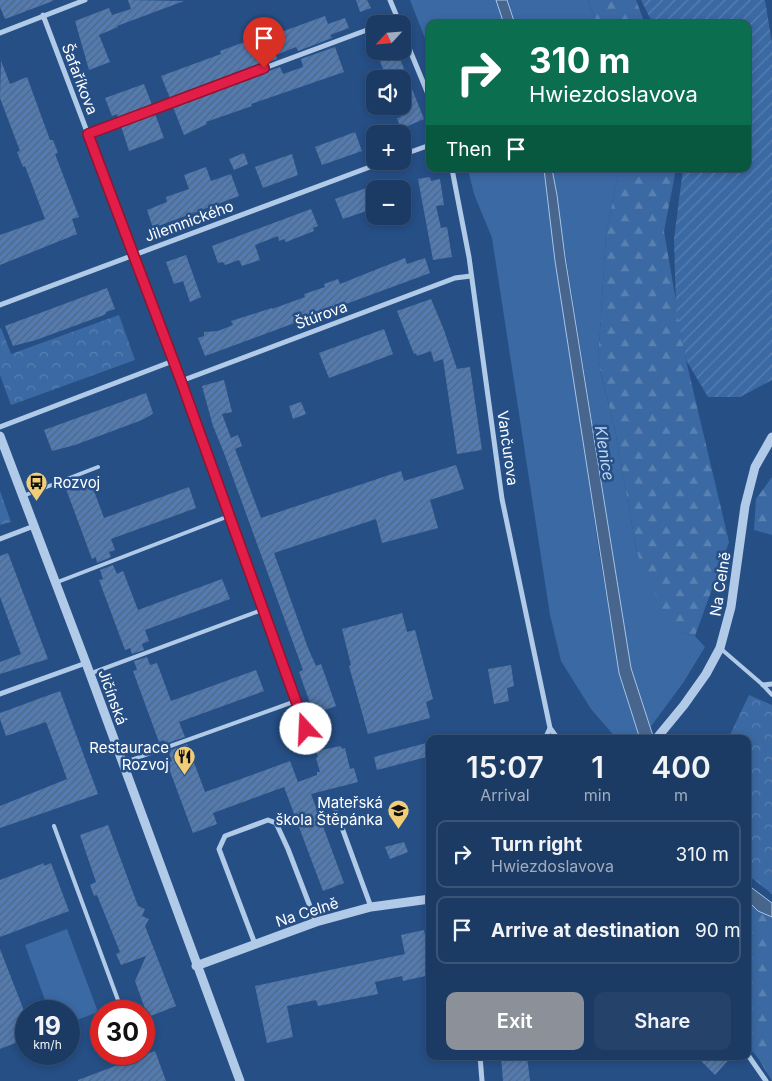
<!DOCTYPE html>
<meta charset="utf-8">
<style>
:root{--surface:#1c3b64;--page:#25426a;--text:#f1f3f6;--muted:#a0adbf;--line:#3a5578;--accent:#8c9099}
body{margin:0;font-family:Inter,sans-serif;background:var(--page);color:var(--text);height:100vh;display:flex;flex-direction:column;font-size:19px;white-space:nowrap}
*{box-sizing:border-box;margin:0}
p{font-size:16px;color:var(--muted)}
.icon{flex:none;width:28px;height:28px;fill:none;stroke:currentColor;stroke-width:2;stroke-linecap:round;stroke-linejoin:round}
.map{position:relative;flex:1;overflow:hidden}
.drawer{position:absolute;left:426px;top:735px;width:325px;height:325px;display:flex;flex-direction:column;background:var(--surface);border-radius:10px;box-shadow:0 2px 8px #0003,0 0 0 1px var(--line)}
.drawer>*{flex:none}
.top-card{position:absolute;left:426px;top:20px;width:325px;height:152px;border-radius:10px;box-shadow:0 2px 8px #0003,0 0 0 1px var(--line);background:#0b6e4f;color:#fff;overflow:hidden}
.needle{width:32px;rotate:244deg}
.controls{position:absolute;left:366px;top:15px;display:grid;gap:10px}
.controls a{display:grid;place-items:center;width:45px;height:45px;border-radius:10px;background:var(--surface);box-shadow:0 2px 8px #0003,0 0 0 1px var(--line);font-size:25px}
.speed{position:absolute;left:15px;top:1000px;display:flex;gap:10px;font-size:25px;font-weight:700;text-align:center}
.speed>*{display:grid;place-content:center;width:65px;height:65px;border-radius:50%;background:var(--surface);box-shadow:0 2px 8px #0003,0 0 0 1px var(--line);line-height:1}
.speed small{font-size:12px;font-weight:400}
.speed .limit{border:8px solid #d22;background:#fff;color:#111}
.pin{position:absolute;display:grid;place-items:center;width:42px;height:42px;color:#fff;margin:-51px -21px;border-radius:50% 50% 50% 0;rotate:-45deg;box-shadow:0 0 5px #0007}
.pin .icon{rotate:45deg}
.me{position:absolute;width:55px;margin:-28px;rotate:340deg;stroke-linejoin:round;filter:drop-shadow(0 0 4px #0008)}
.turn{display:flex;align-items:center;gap:18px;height:105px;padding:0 20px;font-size:22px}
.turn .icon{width:65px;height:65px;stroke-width:2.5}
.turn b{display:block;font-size:35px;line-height:42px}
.then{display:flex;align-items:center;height:48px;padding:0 20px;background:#0003;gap:10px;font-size:19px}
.eta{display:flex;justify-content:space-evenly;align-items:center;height:85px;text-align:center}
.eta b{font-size:30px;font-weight:600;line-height:35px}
.button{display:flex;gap:10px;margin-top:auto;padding:10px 20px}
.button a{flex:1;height:58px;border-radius:10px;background:var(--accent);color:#fff;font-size:20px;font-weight:600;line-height:58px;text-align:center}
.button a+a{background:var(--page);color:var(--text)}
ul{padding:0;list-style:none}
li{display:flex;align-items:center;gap:15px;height:68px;margin:0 10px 8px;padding:0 10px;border:2px solid var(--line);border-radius:10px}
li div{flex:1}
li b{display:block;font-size:19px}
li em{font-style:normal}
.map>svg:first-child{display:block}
.grass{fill:#3b69a3}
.forest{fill:url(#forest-firs)}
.park{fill:url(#park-crowns)}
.garden{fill:url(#garden-furrows)}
.water{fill:#48668d;stroke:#a6c4e9}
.building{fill:url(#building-hatch)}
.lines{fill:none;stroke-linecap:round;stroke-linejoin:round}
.service{stroke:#b1cae8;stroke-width:4}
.minor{stroke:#b1cae8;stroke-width:5}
.tertiary{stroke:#b1cae8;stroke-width:9}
.route-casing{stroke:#92132f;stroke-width:12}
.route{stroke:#e11d48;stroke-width:9}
.labels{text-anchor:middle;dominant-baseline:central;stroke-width:5;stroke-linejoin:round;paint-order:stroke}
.street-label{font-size:15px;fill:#fff;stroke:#264f86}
.poi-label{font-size:15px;fill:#fff;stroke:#264f86;text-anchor:end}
.water-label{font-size:16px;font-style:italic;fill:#bdd4f0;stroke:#264f86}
</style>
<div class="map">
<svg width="772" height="1081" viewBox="0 0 772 1081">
<defs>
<pattern id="forest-firs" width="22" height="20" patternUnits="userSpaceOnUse" patternTransform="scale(1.25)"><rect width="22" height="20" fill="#3b69a3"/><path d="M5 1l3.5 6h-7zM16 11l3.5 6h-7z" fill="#5880b1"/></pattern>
<pattern id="park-crowns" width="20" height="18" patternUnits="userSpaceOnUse" patternTransform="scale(1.25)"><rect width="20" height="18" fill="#3b69a3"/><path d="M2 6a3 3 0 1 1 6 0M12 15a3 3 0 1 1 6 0" fill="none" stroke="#5880b1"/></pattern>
<pattern id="garden-furrows" width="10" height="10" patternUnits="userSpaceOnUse" patternTransform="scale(1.25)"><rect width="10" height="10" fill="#3b69a3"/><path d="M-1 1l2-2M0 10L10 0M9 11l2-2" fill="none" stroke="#5880b1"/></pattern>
<pattern id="building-hatch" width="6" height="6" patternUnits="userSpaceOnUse" patternTransform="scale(1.25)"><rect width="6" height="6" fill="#537bb0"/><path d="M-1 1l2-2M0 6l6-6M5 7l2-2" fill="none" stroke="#506683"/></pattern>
</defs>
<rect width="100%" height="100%" fill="#264f86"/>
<path class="grass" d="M410 0H496L504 24H430V51Z
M507 0H588L597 24H515Z
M468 169H544L598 545 619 673 640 739H617L591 709 561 661 550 615 492 238 474 194Z
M552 169H619L606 235 598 362 615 430 637 553 681 632 695 636 705 647 683 683 649 729 631 668Z
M67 929 98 1012 69 1023V1011H49L25 945Z"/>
<path class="forest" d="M588 0H636L645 24H597Z
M619 169H676L664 231 686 360 729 542 695 636 681 632 668 623 637 553 615 430 598 361 606 235Z
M772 477V535L754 530 756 499Z
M748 901 758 911 772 917V1081L758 1058 748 1046Z"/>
<path class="park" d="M119 315 135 360 11 405 0 375V329L1 328 11 354Z
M0 491 11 522 0 525Z
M749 695 772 705V894L748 875V739H728Z"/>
<path class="garden" d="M641 0H765L772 43V380L740 397H708L686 360 676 308 674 239 683 169H748V24H653Z"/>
<path class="water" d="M496 0H507L515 24H504Z
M544 169H552L557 195 565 257 631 668 654 739H640L619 673 555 261Z
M748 885 772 903V917L758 911 748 901Z"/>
<path class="building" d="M0 0H53V1L5 19 0 7Z
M128 0 184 1 117 26 118 27 99 35 110 62 89 70 75 21 109 8 112 15 131 9Z
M356 0H367L371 8 360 12Z
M325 16 328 24 345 18 349 28 330 35 332 38 298 51 296 47 276 55 277 59 170 98 161 76 221 54 220 51 272 32 273 35Z
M335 47 344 72 251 104 252 106 206 122 207 124 184 135 173 107 280 67 283 74 303 67 301 59Z
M376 51H397L424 119 401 129 397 118 401 117 396 106H402V79H393L392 75 386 77Z
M1 61 10 84 27 77 50 140H53L58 153 55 154 79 217 72 219 77 234 0 265V235L45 219 25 166 23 167 17 152 20 151 0 98Z
M144 84 152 105 118 118 117 114 112 116 105 98Z
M155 114 164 138 129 151 121 126Z
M355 132 362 151 322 165 315 147Z
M244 153 248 164 234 170 229 159Z
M292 154 298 175 263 188 255 167Z
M206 167 211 181 231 174 239 196 153 228 147 210 167 202 166 197 189 189 184 175Z
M430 177 431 181 440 179 444 205 436 206 441 228 447 227 452 257 433 260 418 179Z
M375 185V208L343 219 335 199Z
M311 209 318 226 313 228 314 231 286 242 284 239 279 241 278 236 255 245 260 260 242 266 239 260 225 265 223 262 218 263 212 246Z
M186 255 201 297 190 302 183 281 174 284 166 262Z
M405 258 407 264 425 258 430 273 205 356 198 338 204 336V332L218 331 233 325 231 321 272 308V309L305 297 304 294 325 287 324 284 338 279 340 284Z
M107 288 115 309 106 312V313L104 315 36 340 13 346 5 326Z
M431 299 444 330 457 369 470 367 482 450 457 454 443 359 434 362 431 351 417 356 416 353 414 354 397 311Z
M384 329 393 354 329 378 319 353Z
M224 380 232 412 222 414 231 438 238 435 242 446 235 449 261 518 401 471 404 481 456 465 464 489 430 500 438 528 382 543 376 519 274 553 308 648 316 666 321 664 336 706 314 714 299 672 303 670 224 453 213 426 202 386Z
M146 393 153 413 151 415 142 420 75 445 52 451 44 430Z
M301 402 306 414 293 419 289 406Z
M81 478 83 482 90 480 104 518 189 487 196 508 111 539 115 550 109 552 111 557 97 563 96 557 92 559 66 489 70 487 68 482Z
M8 553 48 659 0 674V662L21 654 0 597V556Z
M113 565 117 574 123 571 138 610 222 579 230 599 145 630 149 641 142 644 144 650 132 654 130 648 125 650 99 580 103 579 100 570Z
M402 613 407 632 415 630 433 699 426 702 430 718 368 734 349 666 351 665 342 629Z
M147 657 150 665 157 663 171 701 256 670 264 691 179 722 185 737 165 744 164 740 159 742 133 671 137 670 134 661Z
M511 665 514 686 507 688 509 701 494 704 488 669Z
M60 691 98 794 0 828V806L67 779 46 722 6 736 0 719V713Z
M430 742V756L377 770 374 757Z
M187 744 205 792 290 761 298 782 317 775V772H320L316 758 318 757 316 751 341 746 342 749 345 748 350 769 354 768 358 782 311 794 344 883 323 891 284 787 213 813 217 824 193 833 167 763 172 761 168 751Z
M108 825 138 906 145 909 142 916 149 919 145 926 176 1006 148 1017 135 981 146 956 121 965 116 954 120 952 97 895 94 896 90 885 96 882 80 835Z
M404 842 408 852 390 859 385 847Z
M44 863V866L51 863 69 911 0 937V880Z
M424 930 430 959V975L403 981 402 976 375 982 378 994 318 1006 316 1000 287 1006 293 1037 267 1043 255 986 405 954 401 935Z
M0 949 26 1016V1039L0 1049Z
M155 1051 166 1081H78V1080Z
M501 1056H527L530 1081H503Z
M696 1056H732L715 1075Z"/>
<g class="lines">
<path class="service" d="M23 496 98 467
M55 583 229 516
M720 648 763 685 772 695
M89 674 262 610
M123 763 296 701
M54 826 122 1011"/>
<path class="minor" d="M390 0 400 24
M43 15 181 381 311 743
M385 24 398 19
M402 31 430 99
M0 33 85 0
M87 134 375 27
M402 155 430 145
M452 169 469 257 502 499 550 728 558 739
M0 305 386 161
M181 381 455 278 471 276
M0 427 173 361
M0 539 34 526
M763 685 772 684
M0 694 86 663
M545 739 550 728
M334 806 371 907
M255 944 219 849 225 836 268 820 276 823 288 849 316 922
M748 1055 766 1081
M480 1056 482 1081"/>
<path class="tertiary" d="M0 436 86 663 240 1081
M656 739 684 705 706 674 720 648 731 607 745 506 755 467 772 437
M196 966 316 922 371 907 430 899"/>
</g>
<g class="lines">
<defs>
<path id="route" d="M264 68 88 134 181 381 306 729"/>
</defs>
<use href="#route" class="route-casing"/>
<use href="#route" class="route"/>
</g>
<defs>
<symbol id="bus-pin" viewBox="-11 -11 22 30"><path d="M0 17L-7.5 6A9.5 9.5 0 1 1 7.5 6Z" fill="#f1ce76" stroke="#264f86"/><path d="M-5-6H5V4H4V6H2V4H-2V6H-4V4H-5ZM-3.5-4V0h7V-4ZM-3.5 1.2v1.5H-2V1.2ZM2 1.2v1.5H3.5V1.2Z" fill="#111"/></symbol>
<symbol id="restaurant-pin" viewBox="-11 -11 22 30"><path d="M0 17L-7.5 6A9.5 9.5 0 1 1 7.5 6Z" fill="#f1ce76" stroke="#264f86"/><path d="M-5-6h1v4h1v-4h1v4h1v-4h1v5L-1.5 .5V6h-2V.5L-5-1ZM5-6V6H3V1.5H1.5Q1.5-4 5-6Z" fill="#111"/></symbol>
<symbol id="school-pin" viewBox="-11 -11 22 30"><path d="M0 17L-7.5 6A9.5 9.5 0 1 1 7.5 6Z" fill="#f1ce76" stroke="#264f86"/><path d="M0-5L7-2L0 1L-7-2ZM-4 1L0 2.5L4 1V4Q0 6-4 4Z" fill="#111"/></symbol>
</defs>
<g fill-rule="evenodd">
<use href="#bus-pin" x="24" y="470" width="25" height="34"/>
<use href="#restaurant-pin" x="172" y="744" width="25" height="34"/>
<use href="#school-pin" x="386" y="798" width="25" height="34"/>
</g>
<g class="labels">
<g class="street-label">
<text transform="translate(80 79) rotate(69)">Šafaříkova</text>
<text transform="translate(189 221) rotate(-20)">Jilemnického</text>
<text transform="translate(321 315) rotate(-20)">Štúrova</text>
<text transform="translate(508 448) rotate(82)">Vančurova</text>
<text transform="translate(720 584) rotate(-81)">Na Celně</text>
<text transform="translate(113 697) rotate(70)">Jičínská</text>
<text transform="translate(307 912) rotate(-18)">Na Celně</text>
</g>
<g class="poi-label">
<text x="53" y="482" text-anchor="start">Rozvoj</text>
<text x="169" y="747">Restaurace<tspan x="169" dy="17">Rozvoj</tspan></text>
<text x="383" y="802">Mateřská<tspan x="383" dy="17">škola Štěpánka</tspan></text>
</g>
<g class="water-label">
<text transform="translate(605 453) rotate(81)">Klenice</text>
</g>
</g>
</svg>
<div class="controls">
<a><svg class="needle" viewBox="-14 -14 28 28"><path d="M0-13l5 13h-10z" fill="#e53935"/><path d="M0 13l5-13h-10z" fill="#a0adbf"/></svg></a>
<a><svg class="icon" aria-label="sound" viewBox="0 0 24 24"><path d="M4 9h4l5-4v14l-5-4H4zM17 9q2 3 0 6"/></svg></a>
<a>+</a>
<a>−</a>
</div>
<div class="speed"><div>19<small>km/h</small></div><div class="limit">30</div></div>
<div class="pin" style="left:264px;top:68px;background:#d93025"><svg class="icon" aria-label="arrive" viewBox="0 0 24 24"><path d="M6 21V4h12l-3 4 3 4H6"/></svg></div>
<svg class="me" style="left:306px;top:729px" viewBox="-20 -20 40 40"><circle r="19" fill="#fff"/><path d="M0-13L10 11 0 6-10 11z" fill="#e11d48"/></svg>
<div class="top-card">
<div class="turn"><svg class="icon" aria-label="right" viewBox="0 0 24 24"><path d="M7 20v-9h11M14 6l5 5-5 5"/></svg><div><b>310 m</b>Hwiezdoslavova</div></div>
<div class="then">Then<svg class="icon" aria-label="arrive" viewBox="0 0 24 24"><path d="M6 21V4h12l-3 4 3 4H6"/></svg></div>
</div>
<section class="drawer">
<div class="eta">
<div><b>15:07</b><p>Arrival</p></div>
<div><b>1</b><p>min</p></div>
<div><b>400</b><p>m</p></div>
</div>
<ul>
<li><svg class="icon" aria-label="right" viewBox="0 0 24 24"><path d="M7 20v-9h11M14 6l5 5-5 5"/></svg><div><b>Turn right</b><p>Hwiezdoslavova</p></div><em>310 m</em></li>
<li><svg class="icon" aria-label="arrive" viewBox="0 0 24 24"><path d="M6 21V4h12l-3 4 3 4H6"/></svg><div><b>Arrive at destination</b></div><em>90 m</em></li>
</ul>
<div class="button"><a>Exit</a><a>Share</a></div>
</section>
</div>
